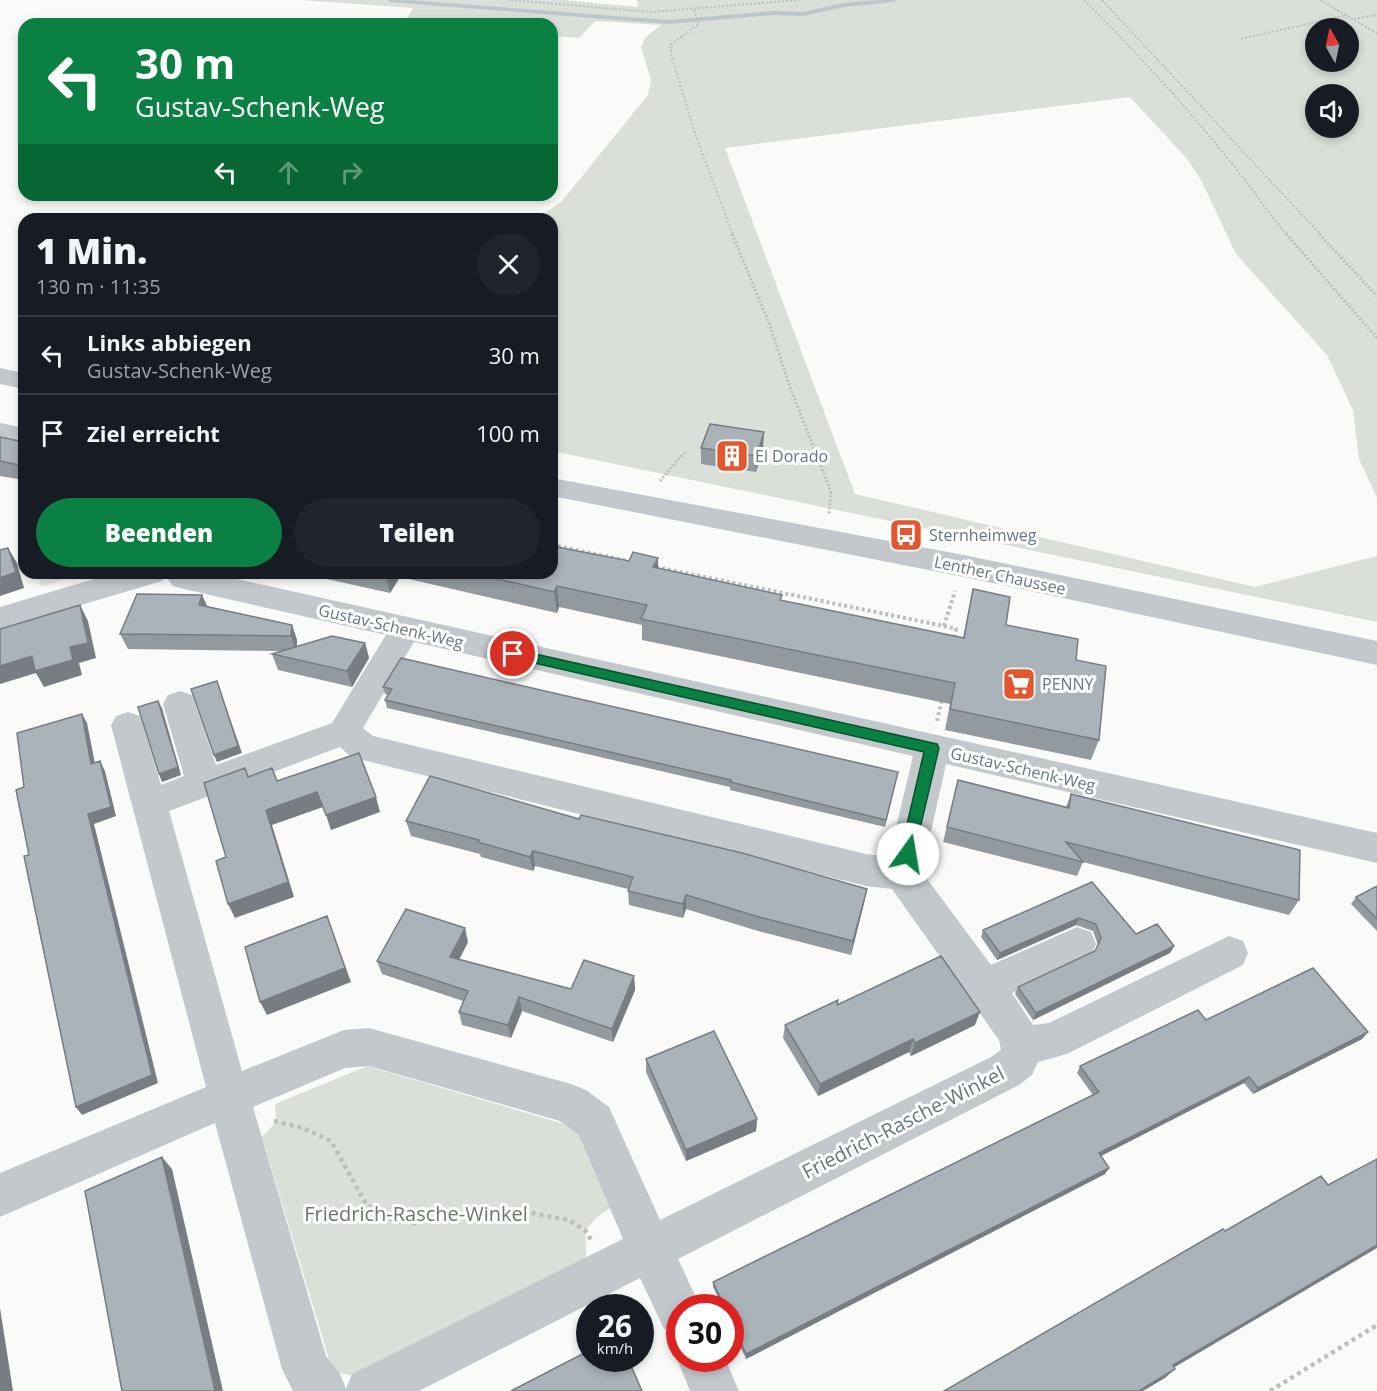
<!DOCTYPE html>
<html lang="de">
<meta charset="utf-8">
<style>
:root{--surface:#171b24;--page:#20242c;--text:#f1f3f6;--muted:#9ea1a6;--line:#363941;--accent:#0b8043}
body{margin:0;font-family:"Open Sans",sans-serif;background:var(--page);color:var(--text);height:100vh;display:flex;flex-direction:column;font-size:22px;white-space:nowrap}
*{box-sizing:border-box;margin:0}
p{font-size:20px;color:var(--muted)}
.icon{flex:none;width:33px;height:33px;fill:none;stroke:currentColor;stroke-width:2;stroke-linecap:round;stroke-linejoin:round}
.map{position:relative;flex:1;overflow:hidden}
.panel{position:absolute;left:18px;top:213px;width:540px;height:366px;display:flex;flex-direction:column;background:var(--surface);border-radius:18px;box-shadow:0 3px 9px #0003}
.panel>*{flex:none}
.hud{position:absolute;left:18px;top:18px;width:540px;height:183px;border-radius:18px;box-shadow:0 3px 9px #0003;background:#0b8043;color:#fff;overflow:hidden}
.needle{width:39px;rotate:351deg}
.fabs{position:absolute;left:1305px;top:18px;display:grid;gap:12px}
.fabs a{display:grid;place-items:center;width:54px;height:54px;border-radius:50%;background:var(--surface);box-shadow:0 3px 9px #0003;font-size:30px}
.speed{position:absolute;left:576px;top:1294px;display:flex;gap:12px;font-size:30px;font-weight:700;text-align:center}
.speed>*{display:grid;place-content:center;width:78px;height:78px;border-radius:50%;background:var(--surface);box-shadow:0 3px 9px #0003;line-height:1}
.speed small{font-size:15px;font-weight:400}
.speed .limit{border:9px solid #d22;background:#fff;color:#111}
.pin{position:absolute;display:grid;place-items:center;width:51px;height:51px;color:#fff;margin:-26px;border:3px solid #fff;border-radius:50%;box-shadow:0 2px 6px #0007}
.me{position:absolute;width:66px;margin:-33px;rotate:13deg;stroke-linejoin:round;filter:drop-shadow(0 0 4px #0008)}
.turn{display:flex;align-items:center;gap:21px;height:126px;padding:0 18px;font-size:27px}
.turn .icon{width:78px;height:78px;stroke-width:2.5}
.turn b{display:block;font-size:42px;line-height:51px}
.lanes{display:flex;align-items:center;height:57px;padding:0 18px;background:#0003;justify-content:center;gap:30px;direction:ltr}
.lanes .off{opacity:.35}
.round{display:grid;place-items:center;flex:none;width:63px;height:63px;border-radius:32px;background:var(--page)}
.head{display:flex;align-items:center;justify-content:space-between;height:102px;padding:0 18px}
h1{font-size:36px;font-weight:800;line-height:45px}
.cta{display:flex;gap:12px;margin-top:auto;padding:12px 18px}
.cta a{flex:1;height:69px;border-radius:36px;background:var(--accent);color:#fff;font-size:24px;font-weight:800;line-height:69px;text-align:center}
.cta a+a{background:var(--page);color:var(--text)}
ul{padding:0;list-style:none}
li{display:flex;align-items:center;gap:18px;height:78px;padding:0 18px;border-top:2px solid var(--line)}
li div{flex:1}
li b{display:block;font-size:22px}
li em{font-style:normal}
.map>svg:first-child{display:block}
.built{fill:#e8e9e9}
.green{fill:#dadfd7;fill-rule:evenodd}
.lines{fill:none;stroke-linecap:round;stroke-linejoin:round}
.stream{fill:#bbc7cb;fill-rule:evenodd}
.path-far3{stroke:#bbbfc2;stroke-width:2;stroke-dasharray:2 2;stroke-linecap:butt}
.path-far2{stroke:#bbbfc2;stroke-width:3;stroke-dasharray:2 2;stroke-linecap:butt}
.path-far1{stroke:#bbbfc2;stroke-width:4;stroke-dasharray:3 3;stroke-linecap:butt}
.path{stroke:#bbbfc2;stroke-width:4.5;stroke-dasharray:4 4;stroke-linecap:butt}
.minor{fill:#c3c8cc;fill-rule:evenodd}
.wall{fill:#929a9f}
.shaded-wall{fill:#777d82}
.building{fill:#aab3b9;stroke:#777d82;stroke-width:1.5}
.route{fill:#0b8043;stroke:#07532c;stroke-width:1.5}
.labels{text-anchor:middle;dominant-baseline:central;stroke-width:6;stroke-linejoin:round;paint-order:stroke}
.poi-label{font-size:16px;fill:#657683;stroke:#fff;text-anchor:start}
.street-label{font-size:16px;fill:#657683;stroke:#fff}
.near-street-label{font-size:20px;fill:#657683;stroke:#fff}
.near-park-label{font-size:20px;fill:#687a64;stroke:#fff}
</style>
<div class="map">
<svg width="1377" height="1391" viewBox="0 0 1377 1391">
<rect width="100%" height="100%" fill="#fafaf8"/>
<path class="built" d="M38 573H86L41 587Z"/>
<path class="green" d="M301 0H564L638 7 637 0H1377V498L1359 459 1353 410 1327 355 1236 254 1202 182 1188 160 1130 97 725 148 855 494 1255 587 1377 556V622L552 451V219H537L562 201 648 95 651 80 641 47 645 38 661 25 595 21 579 38 552 36V24L404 23 413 8ZM1316 28H1348V62H1316ZM1316 94H1348V128H1316Z
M367 1066 578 1128 612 1207 597 1217 585 1230 587 1268 368 1378 333 1372 262 1137 276 1122 275 1104Z"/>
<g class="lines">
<path class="stream" d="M388 0H409L668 20 774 11 803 12 844 3 879 0H896L894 2 844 7 803 16 774 15 668 24 390 2Z"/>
<path class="path-far3" d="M511 0 651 12 799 0
M1084 0C1139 55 1192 112 1240 174 1256 194 1270 215 1287 235
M1102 0 1321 235
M1320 0 1377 33
M694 10 699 24 670 45 672 58 697 139 733 235
M1354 19 1377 15
M1241 39 1347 15"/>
<path class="path-far2" d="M732 234 769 323 790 387 831 492 829 514
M1286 234 1377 338
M1319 234 1377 296
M660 481 685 452"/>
<path class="path-far1" d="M552 545 634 562
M656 567 944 626 955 591
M944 626 956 629 954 639
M937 721 942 699"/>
<path class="path" d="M274 1121 303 1128 331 1141 366 1204 388 1218 415 1223 499 1211H522L568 1220 585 1230 591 1240
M1270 1391 1377 1325"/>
<path class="minor" d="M0 368 24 373V389L0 384Z
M0 423 24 428V446L0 441Z
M552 478 964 555 1377 641V665L964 577 552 496Z
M114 573H210L1377 833V863L946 764 922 872 991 965 1077 927 1091 932 1096 944 1091 956 1012 993 1033 1025 1049 1023 1229 936 1243 941 1248 953 1243 965 1067 1054 1038 1062 1032 1075 1019 1085 678 1259 701 1308H680V1336L664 1329 640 1278 419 1391H293L282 1369 215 1123 0 1217V1173L206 1087 111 725 116 716 128 712 140 716 161 785 184 776 163 704 168 695 180 691 192 695 216 765 332 723 386 635 184 589 173 586 165 575 162 581 0 629V607ZM414 642 913 756 889 857 866 854 373 736 363 728ZM340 747 351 757 363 760 866 886 892 889 999 1040 1001 1050 991 1057 660 1220 609 1107 586 1090 571 1084 369 1028 344 1030 242 1071 169 811ZM369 1066 560 1121 579 1135 623 1239 352 1374 346 1389 340 1374 326 1356 253 1107 345 1068Z
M680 1352V1359H725L739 1391H690L677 1359Z"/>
</g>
<path class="wall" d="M0 437 24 442V480L0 476Z
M701 448H763L756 472 701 464Z
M658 568 782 601 963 638 973 589 1006 625 1076 660 1099 740 1091 760 945 730 950 704 642 640V625L559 607 557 613 400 577 390 593 322 578 321 573H552Z
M202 595 207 606 292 625 297 640V647L365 643 369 658 352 687 278 670 272 654 282 651 128 649 120 634Z
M383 687 898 772 885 827 730 790V787L387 708 385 700 388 695 385 694Z
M958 780 1066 807 1071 794 1299 900 1289 915 1083 862 1077 876 943 842Z
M406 821 864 903 851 955 758 931 686 909 683 918 629 905 628 889 535 866 533 871 481 857 480 854 411 836Z
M1092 882 1136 934 1174 946 1170 953 1033 1020 1015 994 1018 987 1095 951 1098 945 1093 931 1076 925 997 960 981 937 983 930Z
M1377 886V931L1351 904 1356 897Z
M468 942 459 959 571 989 634 976 635 990 613 1042 522 1011 511 1038 462 1025 459 1012 463 1001 382 974 377 961Z
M1206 1020 1368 1032 1362 1039 1253 1094 1244 1083 1101 1156 1109 1168 1105 1174 746 1359 730 1325V1308H723L713 1287V1282L1093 1095 1077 1073 1080 1066Z
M785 1025H975L911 1056 909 1052 818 1096 783 1038Z
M646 1059 757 1119 756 1131 686 1161 646 1072Z"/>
<path class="shaded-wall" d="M764 432 763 448 756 472 757 456Z
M8 548 17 563 24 588 0 596V578Z
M658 558V579L653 567Z
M385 573H399L400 577 390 593Z
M557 586 559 607 557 613 554 592Z
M202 595 209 611 199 605Z
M80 605 88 621 96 658 79 663 82 675 44 687 36 673 0 684V666L32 656Z
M292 625 297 640 296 651 291 636Z
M365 643 369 658 352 687 347 671Z
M217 681 242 753 217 762 214 755Z
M158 701 162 708 181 775 162 782 159 774Z
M82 714 87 723 97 774 91 764Z
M100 761 105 771 116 816 94 824 158 1083 82 1115 76 1107 88 814Z
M317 792 323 807 272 825 294 897 235 918 228 904 266 810Z
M376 797 380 812 331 830 326 815Z
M533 851 535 866 533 871 530 857Z
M867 889 864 903 851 955 853 941Z
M686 895V909L683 918V904Z
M327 916 351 982 267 1015 260 1002Z
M1079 918 1076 925 997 960 1000 953Z
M465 928 468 942 454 970 450 957Z
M1174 946 1170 953 1033 1020 1036 1013Z
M634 976 635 990 613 1042 612 1029Z
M519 997 522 1011 511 1038 508 1025Z
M980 1012 975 1025 911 1056 915 1043Z
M1368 1032 1362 1039 1253 1094 1258 1088Z
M913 1039 909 1052 818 1096 820 1084Z
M1249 1077 1244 1083 1095 1159 1099 1153Z
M757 1119 756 1131 686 1161V1150Z
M162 1157 172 1169 223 1391H215Z
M1109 1168 1105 1174 746 1359V1354Z
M1377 1245V1248L1163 1374 1173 1365Z
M0 1308 13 1391H0Z
M1175 1369 1165 1378 1143 1391H1139Z"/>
<path class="building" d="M710 424 764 432 757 456 701 448Z
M0 437 24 442V466L0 461Z
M552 546 629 561 633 552 658 558 653 567 782 595 780 600 964 638 973 589 1010 597 1006 625 1078 639 1076 660 1106 666 1099 740 950 709 955 683 641 619 647 605 557 586 554 592 472 573H552Z
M8 548 16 572 0 578V550Z
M137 594 202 595 199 605 292 625 291 636 120 634Z
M80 605 88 643 70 647 73 660 35 671 32 656 0 666V629Z
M332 636 365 643 347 671 272 654Z
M401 658 898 772 886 820 730 782 731 780 385 700 392 689 383 687Z
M217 681 238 746 214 755 191 689Z
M158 701 178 767 159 774 138 707Z
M82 714 91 764 100 761 111 807 88 814 152 1075 76 1107 24 856 29 855 16 790 24 787 17 733Z
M359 753 376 797 326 815 317 792 266 810 288 882 228 904 216 861 226 857 204 783 245 768 248 777 272 768 277 781Z
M430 776 579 819 581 815 742 853 867 889 853 941 759 917 686 895 683 904 628 891 633 877 533 851 530 857 478 842 479 840 406 821Z
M958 780 1069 808 1071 794 1300 850 1299 900 1066 842 1083 862 947 827Z
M1092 882 1136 934 1157 924 1174 946 1036 1013 1018 987 1095 951 1101 938 1096 924 1079 918 1000 953 983 930Z
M1377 886V919L1356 897Z
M406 909 465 928 450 957 571 989 584 960 634 976 612 1029 519 997 508 1025 459 1012 468 991 377 961Z
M327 916 345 968 260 1002 245 947Z
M941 956 980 1012 915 1043 913 1039 820 1084 785 1025 838 1000 837 1005Z
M1313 968 1368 1032 1258 1088 1249 1077 1099 1153 1109 1168 746 1354 730 1320V1308H725L713 1282 1099 1092 1080 1066 1198 1010 1206 1020Z
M714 1031 757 1119 686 1150 646 1059Z
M162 1157 215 1391H122L85 1191Z
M1377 1159V1245L1173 1365 1175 1369 1139 1391H944L1223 1229 1225 1231 1321 1176 1328 1185Z
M590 1350V1359H628L642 1391H511Z"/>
<path class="route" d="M513 649 937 744 939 748 913 858 908 860 900 854 924 752 508 657V650Z"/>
<defs>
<symbol id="building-square" viewBox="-11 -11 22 22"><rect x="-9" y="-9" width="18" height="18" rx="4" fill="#e4572e" stroke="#fff"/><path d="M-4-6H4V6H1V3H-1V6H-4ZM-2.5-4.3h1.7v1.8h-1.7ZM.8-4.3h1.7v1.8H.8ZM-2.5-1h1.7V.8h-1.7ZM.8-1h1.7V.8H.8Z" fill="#fff"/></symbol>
<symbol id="bus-square" viewBox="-11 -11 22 22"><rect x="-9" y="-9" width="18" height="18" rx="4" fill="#e4572e" stroke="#fff"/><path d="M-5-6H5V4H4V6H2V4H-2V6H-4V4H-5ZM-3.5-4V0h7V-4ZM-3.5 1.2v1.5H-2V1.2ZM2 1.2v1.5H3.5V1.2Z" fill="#fff"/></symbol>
<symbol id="supermarket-square" viewBox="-11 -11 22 22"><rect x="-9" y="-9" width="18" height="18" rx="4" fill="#e4572e" stroke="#fff"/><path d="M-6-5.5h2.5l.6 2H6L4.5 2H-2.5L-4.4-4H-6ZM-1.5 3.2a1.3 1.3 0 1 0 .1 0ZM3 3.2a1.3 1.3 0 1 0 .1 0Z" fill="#fff"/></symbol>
</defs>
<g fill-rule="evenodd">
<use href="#building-square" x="713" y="437" width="38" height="38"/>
<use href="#bus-square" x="887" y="516" width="38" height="38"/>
<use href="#supermarket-square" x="1000" y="665" width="38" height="38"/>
</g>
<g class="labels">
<g class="poi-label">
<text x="755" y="456">El Dorado</text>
<text x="929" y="535">Sternheimweg</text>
<text x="1042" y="684">PENNY</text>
</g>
<g class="street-label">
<text transform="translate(1000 575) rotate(12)">Lenther Chaussee</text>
<text transform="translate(391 626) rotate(13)">Gustav-Schenk-Weg</text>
<text transform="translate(1023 769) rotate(13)">Gustav-Schenk-Weg</text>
</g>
<g class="near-street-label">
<text transform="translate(903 1122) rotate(-27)">Friedrich-Rasche-Winkel</text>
</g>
<g class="near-park-label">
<text x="416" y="1213">Friedrich-Rasche-Winkel</text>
</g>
</g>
</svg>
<div class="fabs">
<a><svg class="needle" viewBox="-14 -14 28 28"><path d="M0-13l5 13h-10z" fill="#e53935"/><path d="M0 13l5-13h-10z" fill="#9ea1a6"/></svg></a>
<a><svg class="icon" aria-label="sound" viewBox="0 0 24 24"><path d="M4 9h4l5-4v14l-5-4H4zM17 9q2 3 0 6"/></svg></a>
</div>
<div class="speed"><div>26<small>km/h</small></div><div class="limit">30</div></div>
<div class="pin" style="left:513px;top:654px;background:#d93025"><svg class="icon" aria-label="arrive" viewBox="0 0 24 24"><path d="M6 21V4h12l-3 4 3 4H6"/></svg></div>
<svg class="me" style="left:908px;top:854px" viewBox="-20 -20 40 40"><circle r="19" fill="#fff"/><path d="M0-13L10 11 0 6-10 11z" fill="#0b8043"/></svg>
<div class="hud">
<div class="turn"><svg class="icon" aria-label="left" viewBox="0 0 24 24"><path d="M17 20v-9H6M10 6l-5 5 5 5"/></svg><div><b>30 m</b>Gustav-Schenk-Weg</div></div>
<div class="lanes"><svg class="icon" aria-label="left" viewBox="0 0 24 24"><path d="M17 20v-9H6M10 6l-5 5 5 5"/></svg><svg class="icon off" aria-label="ahead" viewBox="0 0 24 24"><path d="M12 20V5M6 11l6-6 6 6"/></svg><svg class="icon off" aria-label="right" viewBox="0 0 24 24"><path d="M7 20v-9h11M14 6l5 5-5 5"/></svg></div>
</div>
<section class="panel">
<div class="head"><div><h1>1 Min.</h1><p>130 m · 11:35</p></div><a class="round"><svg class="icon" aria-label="close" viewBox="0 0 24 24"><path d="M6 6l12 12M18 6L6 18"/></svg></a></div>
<ul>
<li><svg class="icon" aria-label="left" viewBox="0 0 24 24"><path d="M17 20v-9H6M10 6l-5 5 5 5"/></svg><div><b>Links abbiegen</b><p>Gustav-Schenk-Weg</p></div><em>30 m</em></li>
<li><svg class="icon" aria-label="arrive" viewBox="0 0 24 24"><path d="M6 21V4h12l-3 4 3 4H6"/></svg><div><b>Ziel erreicht</b></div><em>100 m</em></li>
</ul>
<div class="cta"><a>Beenden</a><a>Teilen</a></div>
</section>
</div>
